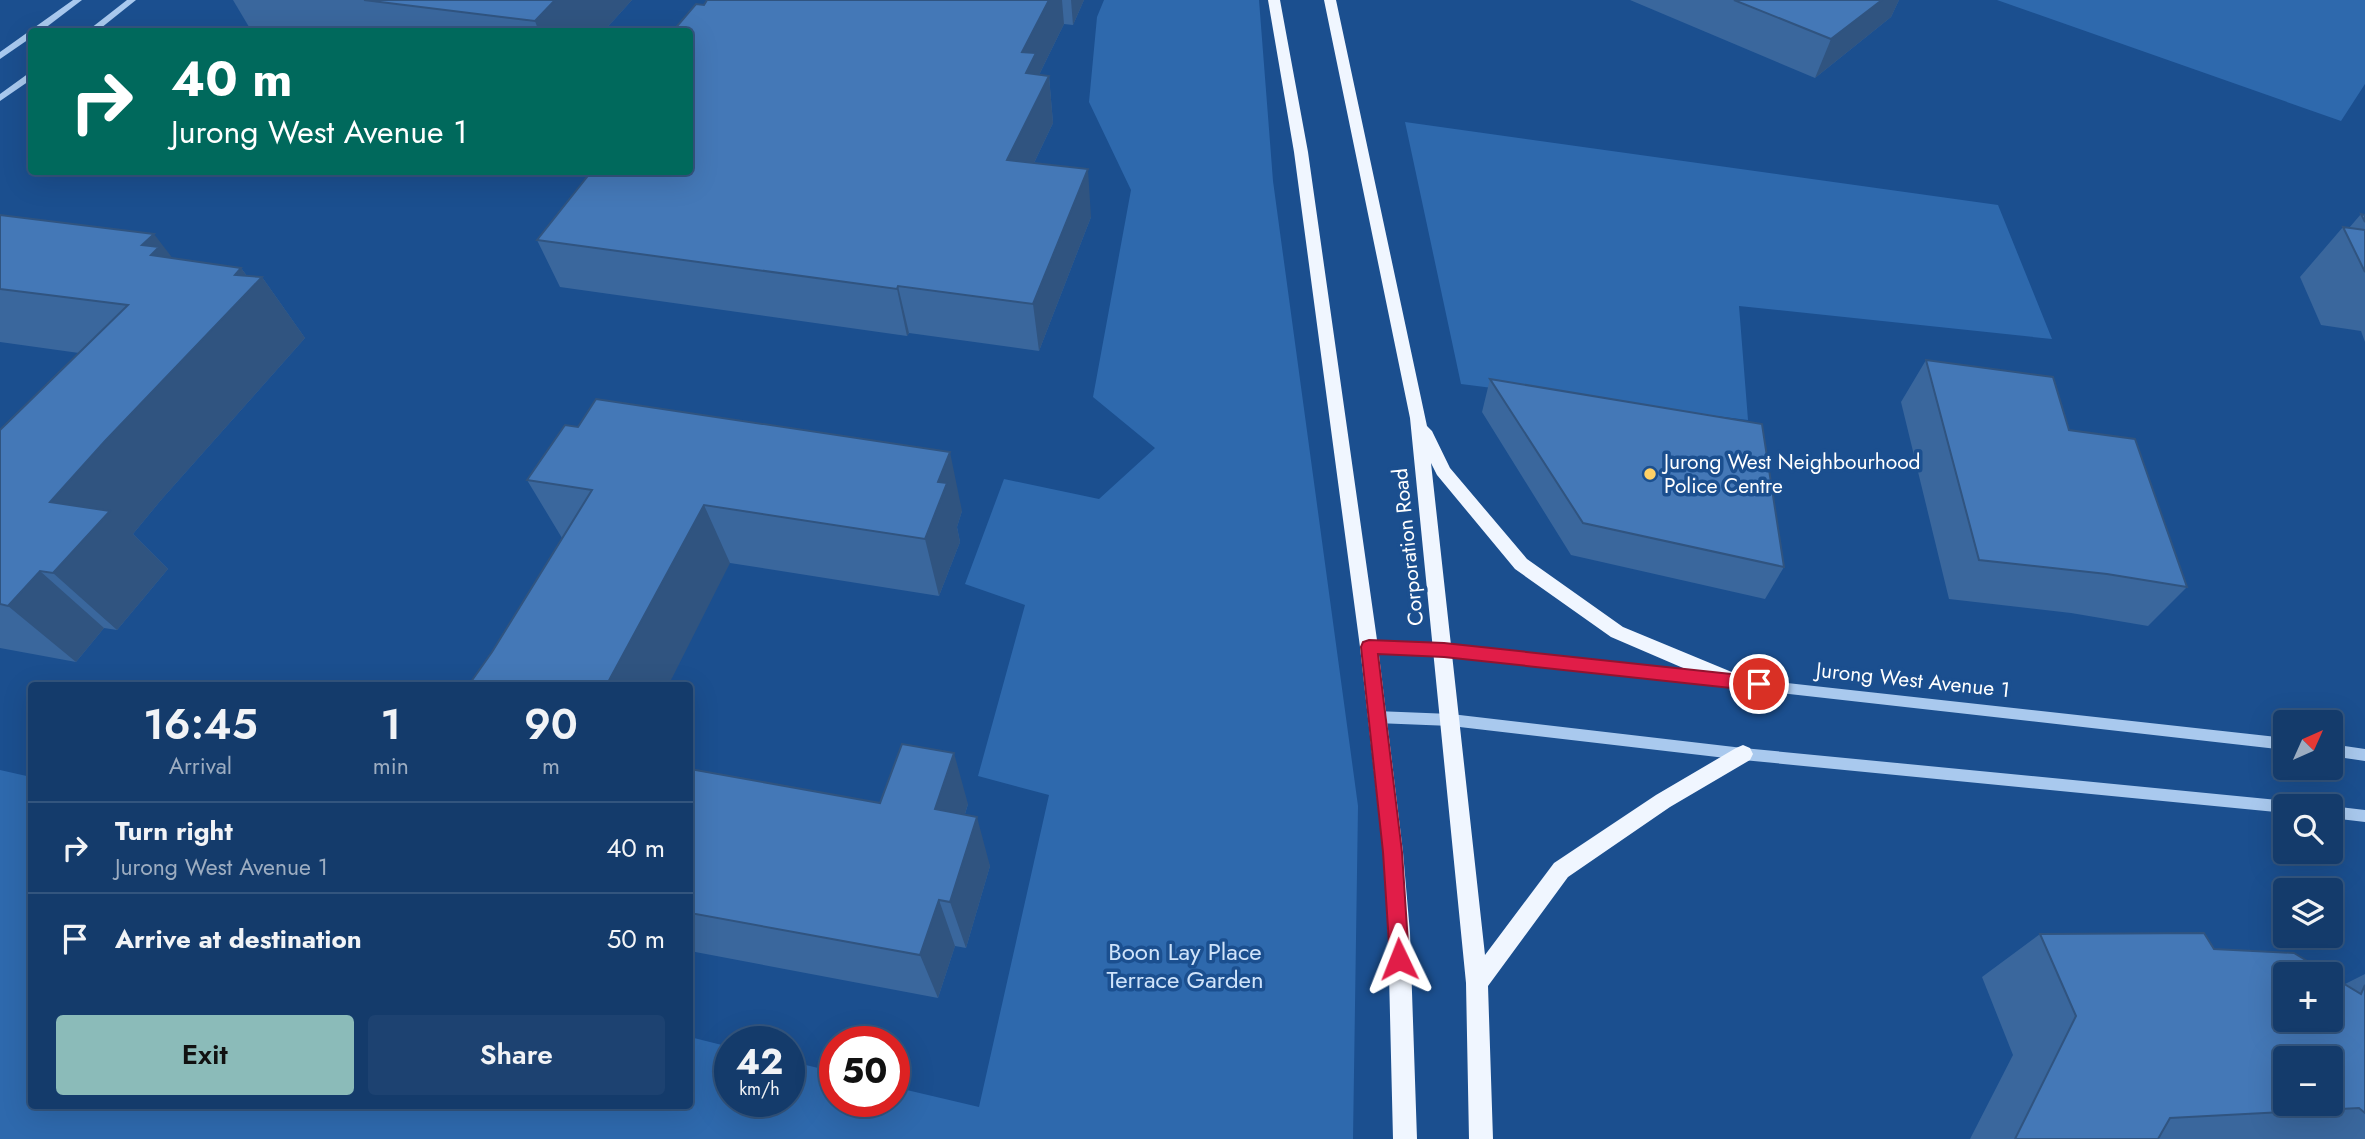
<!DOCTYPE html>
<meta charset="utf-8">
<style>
:root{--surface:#143b6b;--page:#1d4271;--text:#f1f3f6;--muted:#9dadc1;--line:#33557e;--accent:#8bbbb9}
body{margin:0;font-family:Jost,sans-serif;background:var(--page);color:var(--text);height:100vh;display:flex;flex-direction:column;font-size:26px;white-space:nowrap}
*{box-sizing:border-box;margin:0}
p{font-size:23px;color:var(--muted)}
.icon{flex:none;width:38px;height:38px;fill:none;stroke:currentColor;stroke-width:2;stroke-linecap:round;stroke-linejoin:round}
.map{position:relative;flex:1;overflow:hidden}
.drawer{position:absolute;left:28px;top:682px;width:665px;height:427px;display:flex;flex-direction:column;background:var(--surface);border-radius:7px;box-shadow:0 7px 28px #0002,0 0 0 2px var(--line)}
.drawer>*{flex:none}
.banner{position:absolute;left:28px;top:28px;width:665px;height:147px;border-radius:7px;box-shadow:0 7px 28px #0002,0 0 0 2px var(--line);background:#00695c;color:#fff;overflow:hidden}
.needle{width:46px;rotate:45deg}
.buttons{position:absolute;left:2273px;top:710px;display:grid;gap:14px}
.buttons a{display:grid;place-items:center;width:70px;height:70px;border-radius:7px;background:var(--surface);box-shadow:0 7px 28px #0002,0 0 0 2px var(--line);font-size:35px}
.speed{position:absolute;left:714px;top:1026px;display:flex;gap:14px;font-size:35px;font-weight:700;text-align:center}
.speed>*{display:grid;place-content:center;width:91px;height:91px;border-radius:50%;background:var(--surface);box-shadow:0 7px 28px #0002,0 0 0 2px var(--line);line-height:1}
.speed small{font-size:18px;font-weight:400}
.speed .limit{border:10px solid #d22;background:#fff;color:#111}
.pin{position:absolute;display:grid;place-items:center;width:60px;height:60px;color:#fff;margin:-30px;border:4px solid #fff;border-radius:50%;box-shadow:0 2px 7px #0007}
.me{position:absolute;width:77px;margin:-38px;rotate:358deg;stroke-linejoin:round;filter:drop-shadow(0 0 5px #0008)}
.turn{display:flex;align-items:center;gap:24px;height:147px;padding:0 28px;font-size:32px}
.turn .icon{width:91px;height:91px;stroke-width:2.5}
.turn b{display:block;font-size:49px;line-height:60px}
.eta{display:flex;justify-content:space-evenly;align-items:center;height:119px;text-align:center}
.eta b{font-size:42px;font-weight:600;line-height:49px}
.action{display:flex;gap:14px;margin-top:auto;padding:14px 28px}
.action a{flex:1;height:80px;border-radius:7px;background:var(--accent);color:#111;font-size:28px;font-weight:600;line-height:80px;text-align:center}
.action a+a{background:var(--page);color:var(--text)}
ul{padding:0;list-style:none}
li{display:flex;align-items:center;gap:21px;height:91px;padding:0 28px;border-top:2px solid var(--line)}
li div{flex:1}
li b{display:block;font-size:26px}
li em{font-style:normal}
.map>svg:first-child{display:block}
.green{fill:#2e69ad}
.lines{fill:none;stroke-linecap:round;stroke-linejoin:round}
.minor{fill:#a9c9ee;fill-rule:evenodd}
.major{fill:#f0f6ff;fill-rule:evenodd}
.wall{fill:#3a679d}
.shaded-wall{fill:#305480}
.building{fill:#4478b7;stroke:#305480;stroke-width:2;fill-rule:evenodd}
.route{fill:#e11d48;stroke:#92132f;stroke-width:2}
.poi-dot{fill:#ffd166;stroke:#1b4f8f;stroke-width:2.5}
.labels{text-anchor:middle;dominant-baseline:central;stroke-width:7;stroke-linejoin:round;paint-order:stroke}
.poi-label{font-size:21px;fill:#fff;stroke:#1b4f8f;text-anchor:start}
.street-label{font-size:21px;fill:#fff;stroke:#1b4f8f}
.near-park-label{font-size:24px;fill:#cfe3fa;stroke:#1b4f8f}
</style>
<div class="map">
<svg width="2365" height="1139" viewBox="0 0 2365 1139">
<rect width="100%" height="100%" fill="#1b4f8f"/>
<path class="green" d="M1104 0H1259L1273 181 1358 806 1353 1139H0V770L31 777 32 1106H690V1037L730 1047V1101H789V1061L835 1072V1101H894V1087L979 1107 1049 795 978 776 1025 605 965 584 1004 479 1099 499 1155 448 1093 397 1131 190 1089 102 1097 17Z
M1997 0H2365V84L2341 121Z
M1405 122 1998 205 2052 339 1739 306 1748 420 1461 384Z"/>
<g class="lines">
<path class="minor" d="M73 0H82L40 32H32V37L0 59V52Z
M127 0H136L96 32H86Z
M29 73H32V79L0 101V94Z
M1369 642 1444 645 2286 738V750L1444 655 1369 652 1364 651 1363 647 1364 643Z
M1376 711 1451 714 1743 748 2288 801 2293 803 2295 807H2286V813L1743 760 1451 726 1376 723 1371 721 1369 717 1371 713Z
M2331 744 2365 749V761L2331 756Z
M2331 806 2365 810V822L2331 818V807H2328Z"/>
<path class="major" d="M1268 0H1280L1308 152 1378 647 1403 852 1410 933 1417 1139H1393L1388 933 1383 852 1360 647 1294 152Z
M1324 0H1336L1427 426 1432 431 1450 468 1527 559 1623 627 1739 675 1741 681 1739 687 1732 689 1611 637 1515 569 1437 475 1431 463 1485 955 1554 863 1656 795 1736 748 1743 745 1750 748 1753 754 1750 760 1670 807 1568 877 1488 986 1493 1139H1469L1466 983 1410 418Z"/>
</g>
<path class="wall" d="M233 0H632L603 32H252Z
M707 0H1084L1073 25 1064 24 1039 75 1049 76 1053 123 1034 163 1091 217 1039 351 909 333 907 336 560 287 537 240 690 172 704 5Z
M1630 0H1899L1891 17 1815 78Z
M2361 214 2365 215V342L2361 331 2321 325 2300 277 2343 227 2349 228Z
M0 215 173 258 241 268 247 276 262 277 305 338 161 500 133 534 168 569 117 630 104 628 76 662 0 648V430L79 353 0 342Z
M1926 360 2069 430 2187 587 2148 626 2071 613 1949 599 1901 402Z
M1490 379 1784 567 1765 599 1571 555 1482 412Z
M527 480 962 511 957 527 960 542 939 596 730 563 562 538Z
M690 769 880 803 968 804 965 814 990 866 966 948 955 946 938 998 690 951Z
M2040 934 2214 949 2345 984 2365 974V1139H1970L2013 1055 1982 977Z"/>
<path class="shaded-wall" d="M555 0H632L603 32H539L535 21Z
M1049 0H1062L1064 24 1038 77 1049 76 1053 123 1013 207 1007 160 1022 52Z
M1071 0H1084L1073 25Z
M1882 0H1899L1891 17 1815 78 1831 39Z
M1088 169 1091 217 1039 351 1033 304Z
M154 234 201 295 199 316 142 245Z
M241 268 254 286 262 277 305 338 161 500 133 534 168 569 117 630 53 573 50 502Z
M898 286 909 333 907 336 897 289Z
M950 452 962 511 957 527 960 542 939 596 925 539 938 482Z
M704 505 730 563 668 686H606Z
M40 571 104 628 76 662 8 606Z
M954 753 968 804 951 858 935 809Z
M977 817 990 866 966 948 950 902Z
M939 900 955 946 938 998 920 955Z"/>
<path class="building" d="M364 0H555L535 21Z
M707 0H1049L1022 52 1036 53 1026 73 1049 76 1007 160 1088 169 1033 304 898 286 897 289 537 240 591 172H690V32H672L696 4 704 5Z
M1734 0H1882L1831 39Z
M2361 214 2365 215V222Z
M0 215 154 234 142 245 159 247 151 255 241 268 235 275 262 277 105 441 50 502 110 511 53 573 40 571 8 606 0 604V430L128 305 0 289Z
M2343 227 2365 230V272Z
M1926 360 2053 377 2069 430 2135 439 2187 587 2107 574 1979 560Z
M1490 379 1762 424 1784 567 1583 523Z
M596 399 950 452 938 482 947 483 925 539 704 505 606 686H468L492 652 592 490 527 480 565 425 578 427Z
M902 744 954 753 935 809 977 817 950 902 939 900 920 955 690 913V769L880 803Z
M2204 933 2214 949 2294 953 2330 975H2286V1020H2331V976L2361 994 2365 985V1113L2359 1108 2170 1118 2158 1139H2015L2076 1016 2040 934ZM2286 1059H2331V1104H2286Z"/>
<path class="route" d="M1369 640 1444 643 1759 677 1765 679 1768 684 1765 689 1759 691 1444 657 1378 654 1402 852 1409 959 1406 966 1399 969 1393 966 1390 959 1383 852 1361 647 1363 642Z"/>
<circle class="poi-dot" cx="1650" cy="474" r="7"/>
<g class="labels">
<g class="poi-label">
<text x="1664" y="462">Jurong West Neighbourhood<tspan x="1664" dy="24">Police Centre</tspan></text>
</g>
<g class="street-label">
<text transform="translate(1408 547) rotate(-96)">Corporation Road</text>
<text transform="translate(1913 680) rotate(6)">Jurong West Avenue 1</text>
</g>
<g class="near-park-label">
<text x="1185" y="951">Boon Lay Place<tspan x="1185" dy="28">Terrace Garden</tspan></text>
</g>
</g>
</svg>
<div class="buttons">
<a><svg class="needle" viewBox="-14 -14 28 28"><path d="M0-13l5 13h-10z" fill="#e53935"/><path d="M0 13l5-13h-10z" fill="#9dadc1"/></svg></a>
<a><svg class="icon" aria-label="search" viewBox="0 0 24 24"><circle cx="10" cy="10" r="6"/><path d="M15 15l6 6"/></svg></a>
<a><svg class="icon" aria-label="layers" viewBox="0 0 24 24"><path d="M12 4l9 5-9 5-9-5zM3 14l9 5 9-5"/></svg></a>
<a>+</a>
<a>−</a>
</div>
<div class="speed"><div>42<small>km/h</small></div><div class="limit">50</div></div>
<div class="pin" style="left:1759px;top:684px;background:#d93025"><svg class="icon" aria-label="arrive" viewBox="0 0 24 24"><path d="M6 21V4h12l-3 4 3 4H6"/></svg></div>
<svg class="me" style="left:1399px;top:959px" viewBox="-20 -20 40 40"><path d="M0-17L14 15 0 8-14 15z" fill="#e11d48" stroke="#fff" stroke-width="4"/></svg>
<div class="banner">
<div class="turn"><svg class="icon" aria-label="right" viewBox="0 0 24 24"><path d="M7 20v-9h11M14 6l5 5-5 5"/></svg><div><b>40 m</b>Jurong West Avenue 1</div></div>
</div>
<section class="drawer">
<div class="eta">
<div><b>16:45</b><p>Arrival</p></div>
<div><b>1</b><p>min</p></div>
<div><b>90</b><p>m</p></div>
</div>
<ul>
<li><svg class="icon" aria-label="right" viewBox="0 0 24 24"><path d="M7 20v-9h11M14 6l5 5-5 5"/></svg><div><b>Turn right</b><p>Jurong West Avenue 1</p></div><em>40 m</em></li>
<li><svg class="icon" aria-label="arrive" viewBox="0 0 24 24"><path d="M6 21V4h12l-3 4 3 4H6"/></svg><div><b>Arrive at destination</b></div><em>50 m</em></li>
</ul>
<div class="action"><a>Exit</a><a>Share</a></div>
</section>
</div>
